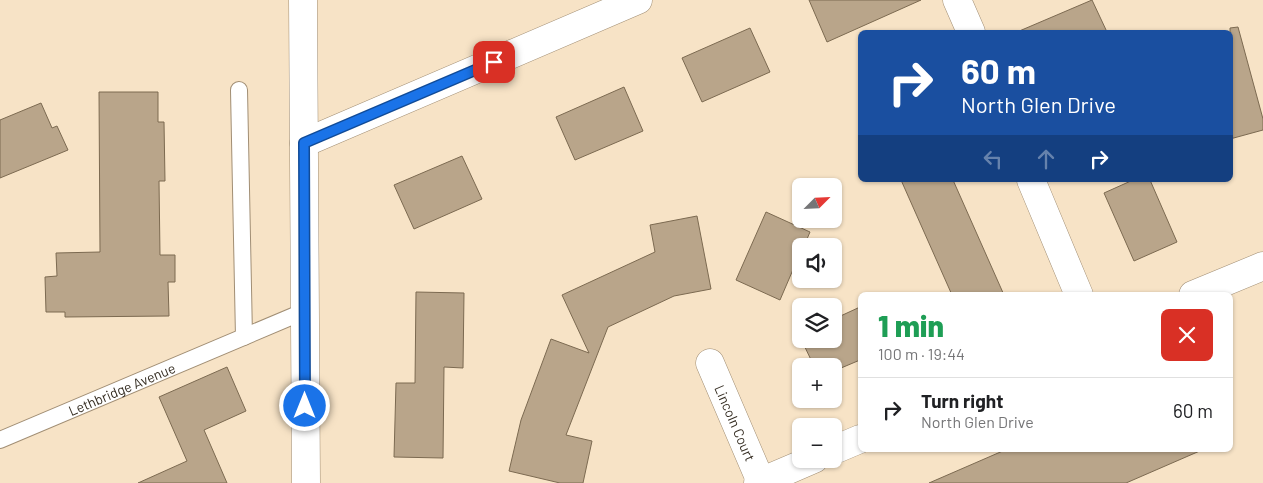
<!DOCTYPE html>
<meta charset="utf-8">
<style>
:root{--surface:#fff;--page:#f6f6f6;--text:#202124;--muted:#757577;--line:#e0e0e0}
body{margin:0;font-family:Barlow,sans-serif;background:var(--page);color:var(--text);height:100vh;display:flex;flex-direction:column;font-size:19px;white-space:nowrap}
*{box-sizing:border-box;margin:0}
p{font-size:16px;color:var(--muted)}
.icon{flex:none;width:28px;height:28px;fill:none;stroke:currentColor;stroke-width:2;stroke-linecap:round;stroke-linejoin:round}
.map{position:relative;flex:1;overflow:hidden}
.sheet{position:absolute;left:858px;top:292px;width:375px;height:160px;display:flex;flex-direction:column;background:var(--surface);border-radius:8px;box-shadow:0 1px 4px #0004}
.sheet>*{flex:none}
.top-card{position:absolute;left:858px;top:30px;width:375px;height:152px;border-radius:8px;box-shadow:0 1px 4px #0004;background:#1a4fa0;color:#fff;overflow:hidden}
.needle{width:32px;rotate:66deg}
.fabs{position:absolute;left:792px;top:178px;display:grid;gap:10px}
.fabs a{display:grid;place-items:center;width:50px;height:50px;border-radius:8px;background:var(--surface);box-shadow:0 1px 4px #0004;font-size:25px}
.pin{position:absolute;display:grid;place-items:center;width:42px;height:42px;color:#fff;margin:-21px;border-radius:10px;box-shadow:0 2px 8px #0006}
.me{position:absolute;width:55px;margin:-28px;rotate:0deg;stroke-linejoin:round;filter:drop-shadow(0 0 4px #0008)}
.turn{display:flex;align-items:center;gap:18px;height:105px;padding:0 20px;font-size:22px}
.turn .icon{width:65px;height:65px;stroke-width:2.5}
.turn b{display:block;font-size:35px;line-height:42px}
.lanes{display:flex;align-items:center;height:48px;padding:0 20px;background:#0003;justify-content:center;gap:25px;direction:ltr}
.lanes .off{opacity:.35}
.round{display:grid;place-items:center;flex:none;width:52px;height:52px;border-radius:8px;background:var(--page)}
.summary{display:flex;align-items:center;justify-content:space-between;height:85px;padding:0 20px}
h1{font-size:30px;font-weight:800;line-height:38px;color:#1e9e55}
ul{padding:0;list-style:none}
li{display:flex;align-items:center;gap:15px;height:65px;padding:0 20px;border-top:1px solid var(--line)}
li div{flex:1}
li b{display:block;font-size:19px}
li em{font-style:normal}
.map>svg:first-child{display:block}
.building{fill:#b9a58a;stroke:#7c6a51}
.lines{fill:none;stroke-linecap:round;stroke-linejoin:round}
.lane-casing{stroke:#a18e74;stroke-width:18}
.street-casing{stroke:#a18e74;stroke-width:29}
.lane{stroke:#fff;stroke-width:16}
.street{stroke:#fff;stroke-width:28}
.route-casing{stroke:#114b97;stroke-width:12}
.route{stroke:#1a73e8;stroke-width:9}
.labels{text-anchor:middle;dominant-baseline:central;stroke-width:5;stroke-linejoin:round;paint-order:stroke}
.street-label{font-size:14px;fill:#362e23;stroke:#f7e3c6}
</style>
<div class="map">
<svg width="1263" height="483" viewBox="0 0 1263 483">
<rect width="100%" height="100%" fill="#f7e3c6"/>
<path class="building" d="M809 0H921L827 42Z
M1092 0 1107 32H1017Z
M1238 27 1263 119V130L1230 139V28Z
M750 28 770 72 702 102 682 58Z
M624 87 643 131 575 160 556 117Z
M99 92H158V122H164L165 181H159L160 255H175V282H168L169 316 65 317V312H46L45 277 57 276 56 253 100 252Z
M41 103 52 128 57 126 68 150 0 178V120Z
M462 156 482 199 414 229 394 185Z
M901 180H953L1004 295H952Z
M1133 180H1150L1177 242 1134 261 1104 193Z
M766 212 810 232 804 246H801V251L780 300 736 280Z
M697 216 711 289 674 296 608 327 566 435 592 441 583 483H560L509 471 521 420 551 339 589 353 562 295 655 252 650 225Z
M416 292 464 293 463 368 444 367 443 458 394 457 396 383H415Z
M860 307V360L834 371V366H814L801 339H834V319Z
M227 367 246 411 204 430 227 483H138L187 461 159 397Z
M1005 450H1202L1126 483H929Z"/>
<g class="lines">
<defs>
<g id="lane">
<path d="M239 90 244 337"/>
<path id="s1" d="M0 440 305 311"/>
</g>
<g id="street">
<path d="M303 0 306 483"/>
<path d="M957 0 971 32"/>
<path d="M304 143 638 0"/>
<path d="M1031 180 1079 295"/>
<path d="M1193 295 1263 266"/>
<path id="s2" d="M710 363 761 482"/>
<path d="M834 450 860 439"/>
<path d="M758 483 814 459"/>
</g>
</defs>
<use href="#lane" class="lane-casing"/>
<use href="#street" class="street-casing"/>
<use href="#lane" class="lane"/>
<use href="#street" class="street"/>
</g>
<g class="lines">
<defs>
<path id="route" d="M305 406 304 143 494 62"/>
</defs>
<use href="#route" class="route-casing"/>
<use href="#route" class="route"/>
</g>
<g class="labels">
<g class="street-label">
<text stroke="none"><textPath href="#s1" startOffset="132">Lethbridge Avenue</textPath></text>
<text stroke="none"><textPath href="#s2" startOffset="65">Lincoln Court</textPath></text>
</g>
</g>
</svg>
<div class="fabs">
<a><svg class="needle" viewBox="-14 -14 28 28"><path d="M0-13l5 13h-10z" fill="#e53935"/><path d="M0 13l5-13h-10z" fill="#757577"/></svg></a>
<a><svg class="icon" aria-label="sound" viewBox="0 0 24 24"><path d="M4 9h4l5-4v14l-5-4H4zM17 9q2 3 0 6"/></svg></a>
<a><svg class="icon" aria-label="layers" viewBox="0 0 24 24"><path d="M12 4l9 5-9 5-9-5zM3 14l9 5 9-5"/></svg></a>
<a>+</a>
<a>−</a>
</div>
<div class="pin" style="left:494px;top:62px;background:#d93025"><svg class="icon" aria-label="arrive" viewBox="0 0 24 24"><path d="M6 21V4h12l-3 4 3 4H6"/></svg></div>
<svg class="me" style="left:305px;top:406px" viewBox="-20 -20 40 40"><circle r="17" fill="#1a73e8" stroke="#fff" stroke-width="3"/><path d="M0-11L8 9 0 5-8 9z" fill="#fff"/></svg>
<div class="top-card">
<div class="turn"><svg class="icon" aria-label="right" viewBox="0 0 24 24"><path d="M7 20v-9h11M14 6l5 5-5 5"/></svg><div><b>60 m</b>North Glen Drive</div></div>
<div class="lanes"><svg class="icon off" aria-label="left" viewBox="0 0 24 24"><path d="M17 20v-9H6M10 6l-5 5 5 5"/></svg><svg class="icon off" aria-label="ahead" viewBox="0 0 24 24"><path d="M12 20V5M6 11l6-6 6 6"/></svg><svg class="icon" aria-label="right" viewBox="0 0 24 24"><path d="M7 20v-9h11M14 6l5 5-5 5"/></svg></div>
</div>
<section class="sheet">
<div class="summary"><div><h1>1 min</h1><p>100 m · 19:44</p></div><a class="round" style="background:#d93025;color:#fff"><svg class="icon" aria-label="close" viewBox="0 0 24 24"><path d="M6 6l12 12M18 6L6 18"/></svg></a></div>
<ul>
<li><svg class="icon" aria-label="right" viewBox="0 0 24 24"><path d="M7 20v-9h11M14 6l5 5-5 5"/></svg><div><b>Turn right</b><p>North Glen Drive</p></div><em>60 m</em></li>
</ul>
</section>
</div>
